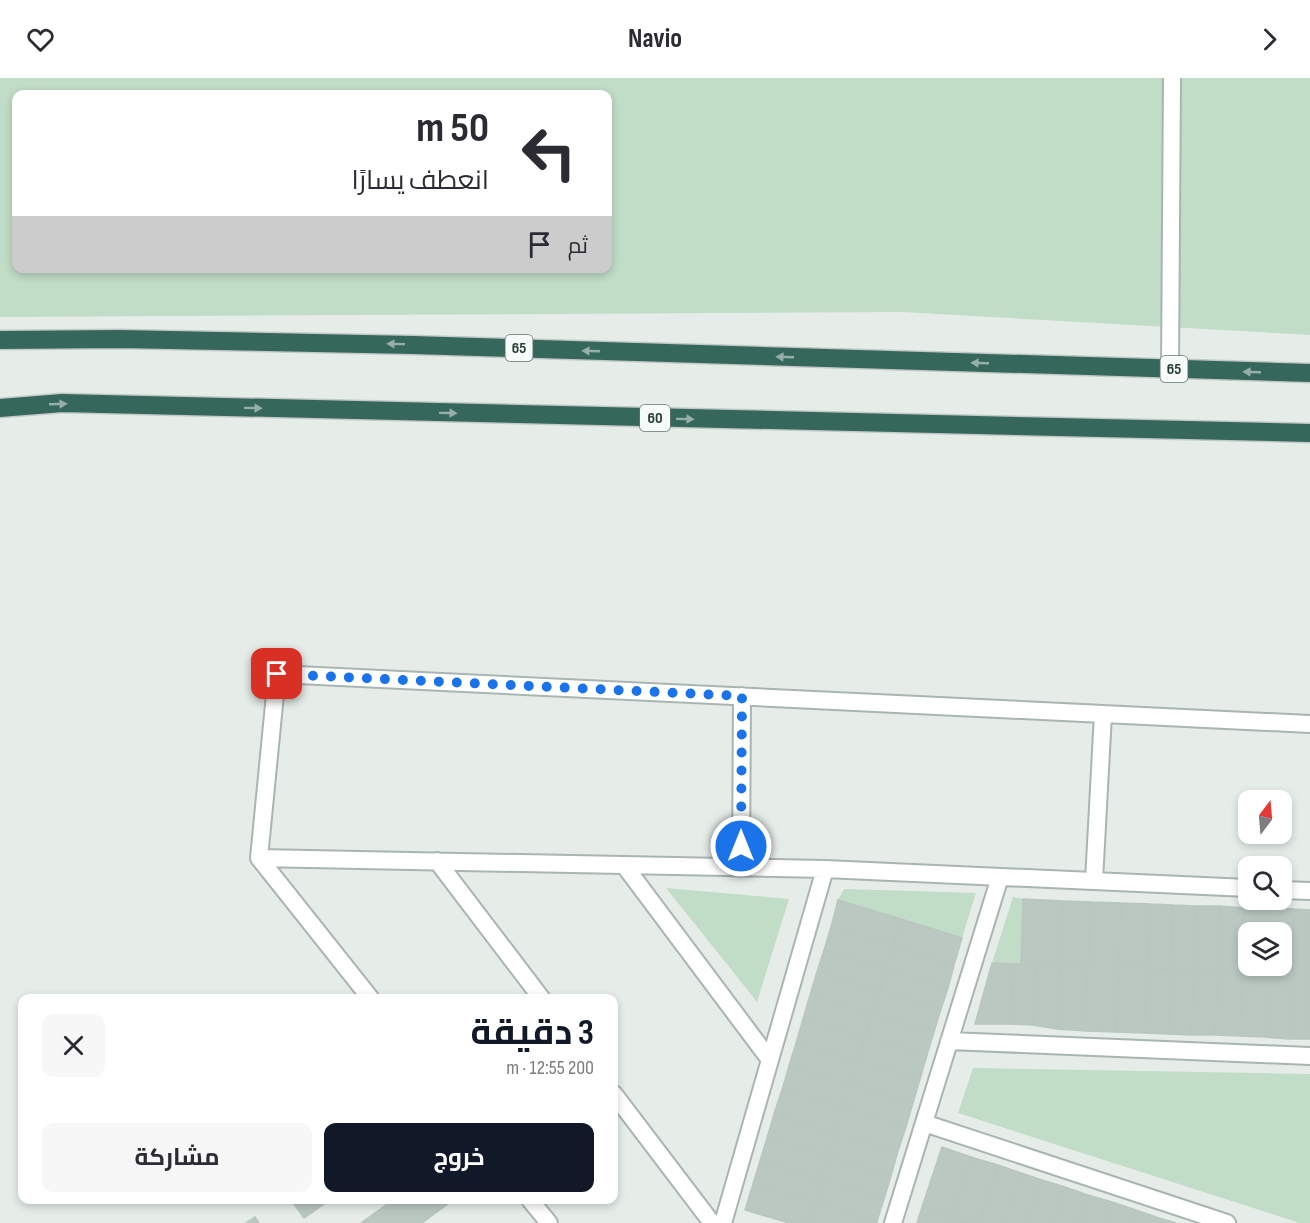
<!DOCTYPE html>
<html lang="ar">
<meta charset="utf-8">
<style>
:root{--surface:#fff;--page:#f7f7f7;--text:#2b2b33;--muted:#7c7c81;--accent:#111827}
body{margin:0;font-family:"Sofia Sans Condensed",Cairo,sans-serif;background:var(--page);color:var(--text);direction:rtl;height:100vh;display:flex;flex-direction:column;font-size:22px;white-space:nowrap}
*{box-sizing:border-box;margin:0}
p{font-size:20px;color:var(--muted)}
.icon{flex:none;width:33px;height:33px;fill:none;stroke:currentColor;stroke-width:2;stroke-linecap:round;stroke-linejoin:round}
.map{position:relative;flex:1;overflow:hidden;direction:ltr}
.panel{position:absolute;left:18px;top:916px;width:600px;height:210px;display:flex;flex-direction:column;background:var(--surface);border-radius:12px;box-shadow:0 3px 9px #0003;direction:rtl}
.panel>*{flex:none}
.hud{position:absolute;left:12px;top:12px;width:600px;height:183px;border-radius:12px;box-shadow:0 3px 9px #0003;direction:rtl;background:#fff;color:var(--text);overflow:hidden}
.needle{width:39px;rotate:16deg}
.fabs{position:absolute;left:1238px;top:712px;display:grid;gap:12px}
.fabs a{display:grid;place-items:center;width:54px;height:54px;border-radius:12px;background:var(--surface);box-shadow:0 3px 9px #0003;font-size:30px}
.pin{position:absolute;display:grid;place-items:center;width:51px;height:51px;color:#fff;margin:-26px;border-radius:12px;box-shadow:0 3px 9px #0006}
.me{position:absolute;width:66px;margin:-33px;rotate:0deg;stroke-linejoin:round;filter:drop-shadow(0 0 4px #0008)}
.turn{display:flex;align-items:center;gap:21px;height:126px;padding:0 24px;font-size:27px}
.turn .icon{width:78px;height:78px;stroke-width:2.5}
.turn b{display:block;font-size:42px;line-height:51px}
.then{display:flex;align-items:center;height:57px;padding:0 24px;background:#0003;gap:12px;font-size:22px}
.round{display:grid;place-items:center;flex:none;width:63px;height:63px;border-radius:12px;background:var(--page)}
.overview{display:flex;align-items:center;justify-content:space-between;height:102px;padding:0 24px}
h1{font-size:36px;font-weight:700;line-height:45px;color:var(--accent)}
.primary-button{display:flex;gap:12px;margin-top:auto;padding:12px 24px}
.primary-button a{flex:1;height:69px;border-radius:12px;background:var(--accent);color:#fff;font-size:24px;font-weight:700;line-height:69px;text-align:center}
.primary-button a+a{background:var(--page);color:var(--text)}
header{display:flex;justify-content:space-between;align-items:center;height:78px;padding:0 24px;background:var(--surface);font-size:27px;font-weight:700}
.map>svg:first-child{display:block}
.green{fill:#c1dcc7;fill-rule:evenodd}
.building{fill:#bbc8c2;stroke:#b9c6c0;stroke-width:1.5}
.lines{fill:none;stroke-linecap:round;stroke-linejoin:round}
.street-casing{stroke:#a9b5b0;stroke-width:20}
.highway-casing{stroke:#c2c9c7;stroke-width:21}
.street{stroke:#fff;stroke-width:16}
.highway{stroke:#35675a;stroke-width:18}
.oneway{fill:#96b0a9}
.route{stroke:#1a73e8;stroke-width:10;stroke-dasharray:0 18}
.labels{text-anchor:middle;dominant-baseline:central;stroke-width:4.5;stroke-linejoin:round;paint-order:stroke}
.shield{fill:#f6faf8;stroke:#647670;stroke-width:1.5}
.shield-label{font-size:16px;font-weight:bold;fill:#263e36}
</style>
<header><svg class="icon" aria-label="forward" viewBox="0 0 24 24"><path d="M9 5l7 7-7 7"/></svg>Navio<svg class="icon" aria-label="heart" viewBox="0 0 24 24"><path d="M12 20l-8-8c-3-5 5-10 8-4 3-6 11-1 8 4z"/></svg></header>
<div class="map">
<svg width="1310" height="1145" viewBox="0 0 1310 1145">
<rect width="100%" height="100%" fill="#e6ede9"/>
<path class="green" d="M0 0H1310V257L903 234 0 239ZM16 16H608V190H16Z
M666 810 789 821 757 924Z
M844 811 976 815 962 860 838 822Z
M1013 819 1023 821 1021 886 992 885Z
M973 990 1310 996V1145H1300L958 1035Z"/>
<path class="building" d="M1023 821 1063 823 1060 887 1021 886Z
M838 822 901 841 893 868 831 849Z
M1063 823 1091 824 1088 888 1060 887Z
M1091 824 1121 825 1119 888H1088Z
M1121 825 1150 826 1147 890 1119 888Z
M1150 826 1173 827 1171 891 1147 890Z
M1173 827 1196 828 1194 892 1171 891Z
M1196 828H1220L1218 893 1194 892Z
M1220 828 1244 830 1242 894 1218 893Z
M1244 830H1269L1268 855H1248V888H1268V895L1242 894Z
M1269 830 1294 831 1292 896 1268 895V888H1281V855H1268Z
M1294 831 1310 832V897L1292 896Z
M901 841 962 860 954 887 893 868Z
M831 849 893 868 886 891 824 872Z
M893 868 954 887 948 910 886 891Z
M824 872 886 891 880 913 817 894Z
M992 885 1014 886 1010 946H975Z
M1014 886 1036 887 1033 947 1010 946Z
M1036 887H1060L1058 951 1033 947Z
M1060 887 1088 888 1085 953 1058 951Z
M1088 888H1119L1116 954 1085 953Z
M1119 888 1147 890 1144 955 1116 954Z
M1147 890 1171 891 1168 956 1144 955Z
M886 891 948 910 941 931 880 913Z
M1171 891 1194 892 1191 957 1168 956Z
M1194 892 1218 893 1215 957H1191Z
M1218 893 1242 894 1240 958 1215 957Z
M817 894 880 913 872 936 810 917Z
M1242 894 1268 895 1265 959 1240 958Z
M1268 895 1292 896 1289 961 1265 959Z
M1292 896 1310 897V961H1289Z
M880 913 941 931 934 954 872 936Z
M810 917 872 936 865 959 803 941Z
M872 936 934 954 927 977 865 959Z
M803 941 865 959 858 983 796 965Z
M865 959 927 977 920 1001 858 983Z
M796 965 858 983 851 1006 789 988Z
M858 983 920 1001 913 1025 851 1006Z
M789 988 851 1006 843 1029 782 1012Z
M851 1006 913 1025 906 1049 843 1029Z
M782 1012 843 1029 835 1055 774 1036Z
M843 1029 906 1049 898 1073 835 1055Z
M774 1036 835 1055 828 1078 767 1060Z
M835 1055 898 1073 891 1098 828 1078Z
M767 1060 828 1078 821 1101 760 1083Z
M942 1069 971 1079 951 1139 922 1129Z
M828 1078 891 1098 884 1121 821 1101Z
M971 1079 998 1087 979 1145H969L951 1139Z
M760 1083 821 1101 815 1124 753 1106Z
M998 1087 1021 1095 1004 1145H979Z
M1021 1095 1042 1102 1028 1145H1004Z
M821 1101 884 1121 877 1143 815 1124Z
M1042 1102 1065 1109 1053 1145H1028Z
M753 1106 815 1124 808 1145H789L745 1132Z
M1065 1109 1088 1117 1079 1145H1053Z
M1088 1117 1112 1124 1105 1145H1079Z
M291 1122H330L304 1140Z
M393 1122H453L422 1145H361Z
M815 1124 877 1143V1145H808Z
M1112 1124 1136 1132 1131 1145H1105Z
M922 1129 951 1139 949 1145H917Z
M1136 1132 1159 1140 1157 1145H1131Z
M255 1139 259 1145H246Z
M951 1139 969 1145H949Z
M1159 1140 1176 1145H1157Z"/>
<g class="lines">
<defs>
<path id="street" d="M1170 291 1172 0
M259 780 825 791 1248 810
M437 783 542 921
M624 787 770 982
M741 790 742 618
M1094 803 1103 636
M1281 812 1310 813
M371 921 259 780 277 596 1310 646
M949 963 1310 978
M614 1016 712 1145
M924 1045 1227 1145
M530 1122 549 1145
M723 1145 825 791
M893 1145 1000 799"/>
<path id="highway" d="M0 262 120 261 413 267 1310 295
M0 330 62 325 1310 355"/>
</defs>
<use href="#street" class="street-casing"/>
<use href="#highway" class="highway-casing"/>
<use href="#street" class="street"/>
<use href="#highway" class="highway"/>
</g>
<defs><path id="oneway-solid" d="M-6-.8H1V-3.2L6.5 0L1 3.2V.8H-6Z" transform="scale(1.5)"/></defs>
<g class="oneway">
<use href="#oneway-solid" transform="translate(396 266) rotate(-179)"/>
<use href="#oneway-solid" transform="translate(591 273) rotate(-178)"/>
<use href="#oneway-solid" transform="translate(785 279) rotate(-178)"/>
<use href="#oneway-solid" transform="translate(980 285) rotate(-178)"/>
<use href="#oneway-solid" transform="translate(1252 294) rotate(-178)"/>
<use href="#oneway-solid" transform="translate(58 326) rotate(-2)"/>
<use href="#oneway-solid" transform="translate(253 330) rotate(1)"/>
<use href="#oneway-solid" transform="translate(448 335) rotate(1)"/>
<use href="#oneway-solid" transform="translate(685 341) rotate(1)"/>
</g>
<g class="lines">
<path class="route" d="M277 596 742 618 741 768"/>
</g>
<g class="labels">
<g class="shield">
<rect x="505.5" y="257" width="27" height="26" rx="4.5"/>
<rect x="1160.5" y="278" width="27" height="26" rx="4.5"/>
<rect x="640" y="327" width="30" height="26" rx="4.5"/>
</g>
<g class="shield-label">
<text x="519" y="270">65</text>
<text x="1174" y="291">65</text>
<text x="655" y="340">60</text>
</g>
</g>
</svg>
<div class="fabs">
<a><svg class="needle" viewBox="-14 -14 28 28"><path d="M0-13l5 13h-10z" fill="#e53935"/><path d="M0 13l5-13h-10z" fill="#7c7c81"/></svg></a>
<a><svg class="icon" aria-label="search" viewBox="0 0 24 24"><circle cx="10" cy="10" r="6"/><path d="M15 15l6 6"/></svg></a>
<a><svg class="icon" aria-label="layers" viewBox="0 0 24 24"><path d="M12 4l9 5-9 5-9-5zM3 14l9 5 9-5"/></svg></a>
</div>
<div class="pin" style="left:277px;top:596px;background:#d93025"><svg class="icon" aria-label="arrive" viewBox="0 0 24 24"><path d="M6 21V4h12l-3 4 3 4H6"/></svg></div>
<svg class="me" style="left:741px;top:768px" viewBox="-20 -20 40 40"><circle r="17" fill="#1a73e8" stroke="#fff" stroke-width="3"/><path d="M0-11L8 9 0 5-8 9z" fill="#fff"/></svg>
<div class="hud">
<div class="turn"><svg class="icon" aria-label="left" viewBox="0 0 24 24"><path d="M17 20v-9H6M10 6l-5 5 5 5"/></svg><div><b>50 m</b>انعطف يسارًا</div></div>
<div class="then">ثم<svg class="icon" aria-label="arrive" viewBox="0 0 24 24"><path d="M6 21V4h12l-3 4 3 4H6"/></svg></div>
</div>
<section class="panel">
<div class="overview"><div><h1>3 دقيقة</h1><p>200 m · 12:55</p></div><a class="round"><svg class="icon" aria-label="close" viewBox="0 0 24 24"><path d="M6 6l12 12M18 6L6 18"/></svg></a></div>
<div class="primary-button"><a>خروج</a><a>مشاركة</a></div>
</section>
</div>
